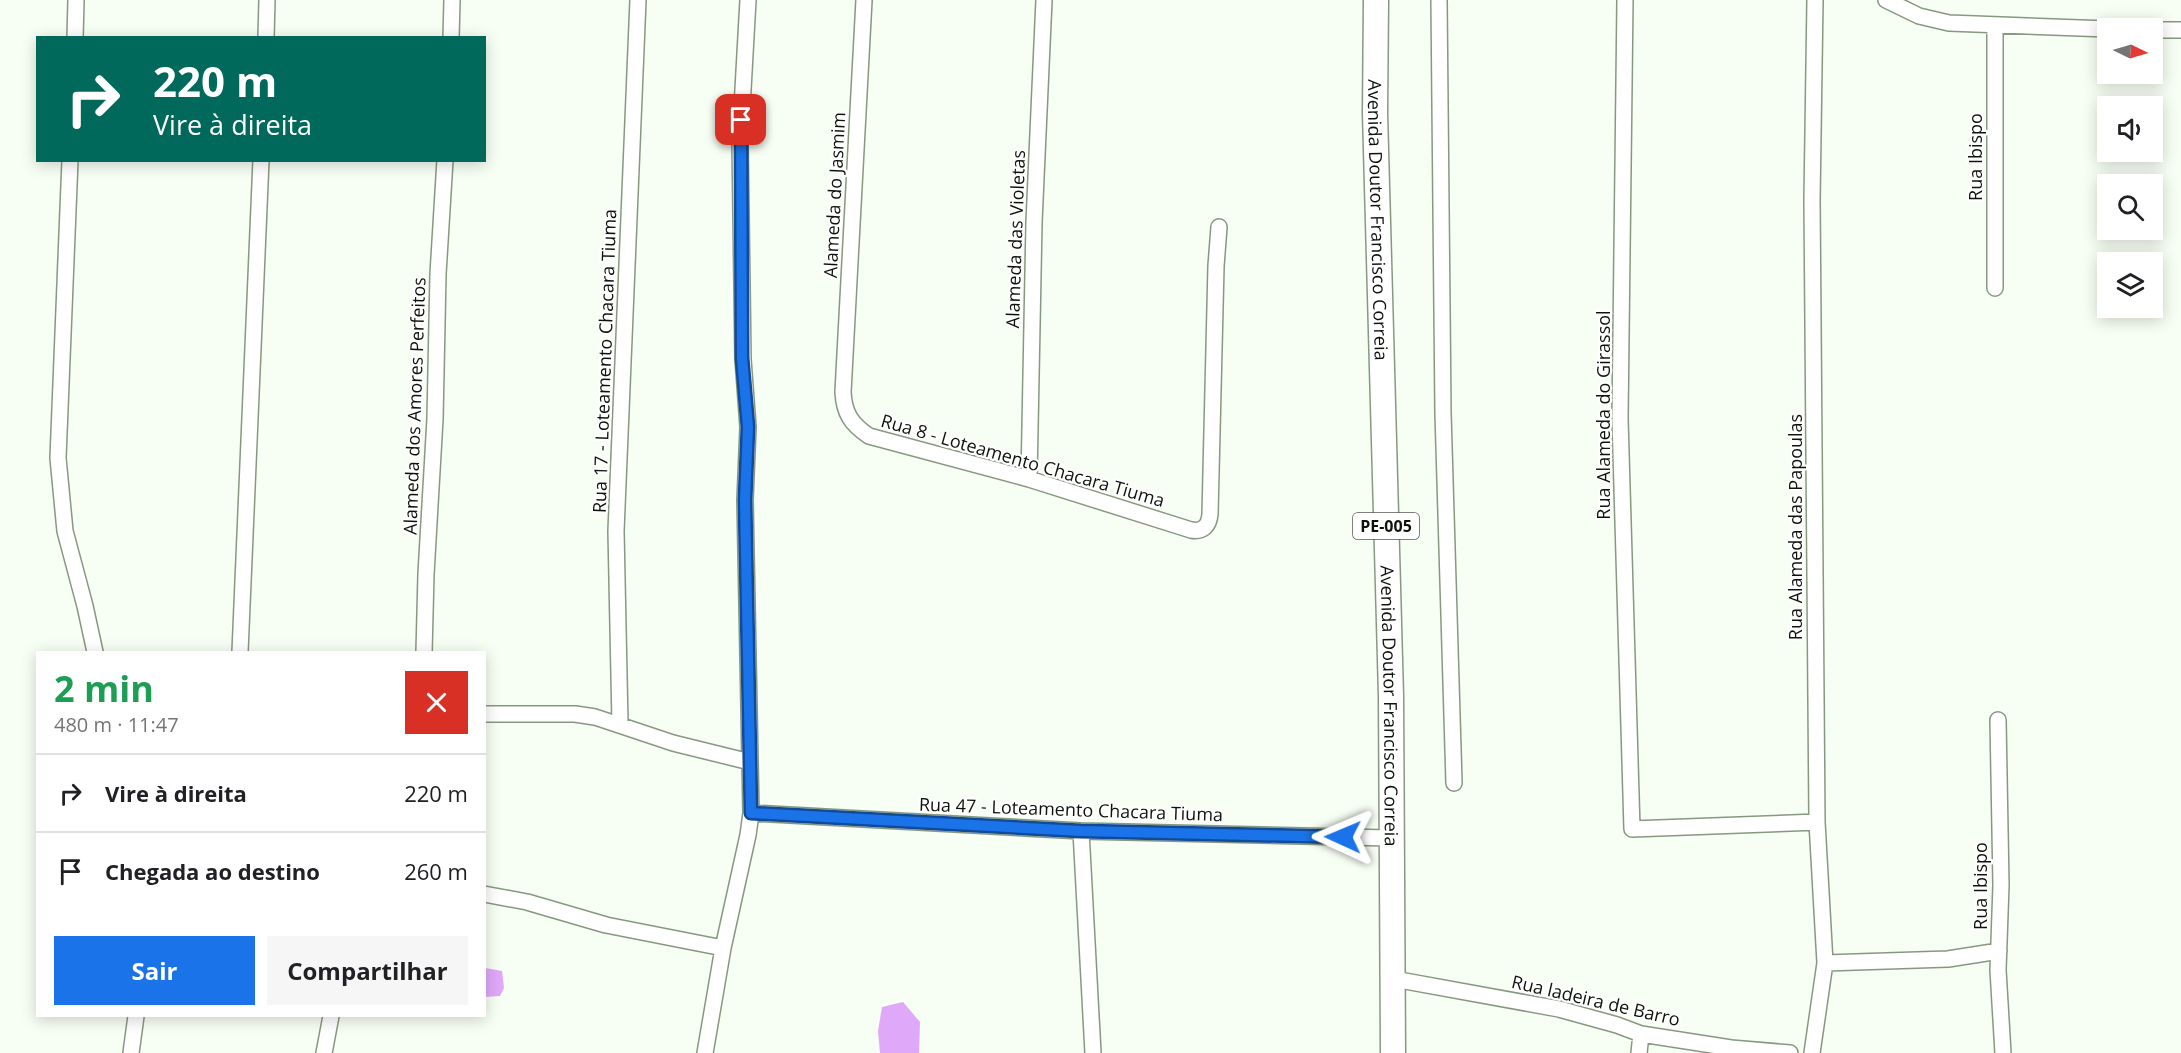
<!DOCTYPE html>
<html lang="pt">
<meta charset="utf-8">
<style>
:root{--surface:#fff;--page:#f6f6f6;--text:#202124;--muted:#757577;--line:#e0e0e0;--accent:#1a73e8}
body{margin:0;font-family:"Open Sans",sans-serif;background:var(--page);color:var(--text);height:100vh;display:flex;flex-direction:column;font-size:22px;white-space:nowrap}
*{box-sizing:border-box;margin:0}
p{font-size:20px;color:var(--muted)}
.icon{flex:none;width:33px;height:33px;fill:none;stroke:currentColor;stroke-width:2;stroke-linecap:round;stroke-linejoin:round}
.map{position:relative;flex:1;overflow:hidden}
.details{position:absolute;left:36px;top:651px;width:450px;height:366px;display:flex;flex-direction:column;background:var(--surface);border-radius:0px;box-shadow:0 3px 15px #0003}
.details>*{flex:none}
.hud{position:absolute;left:36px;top:36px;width:450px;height:126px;border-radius:0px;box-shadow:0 3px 15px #0003;background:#00695c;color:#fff;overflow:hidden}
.needle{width:39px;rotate:95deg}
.controls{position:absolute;left:2097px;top:18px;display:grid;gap:12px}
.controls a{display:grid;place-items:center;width:66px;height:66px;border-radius:0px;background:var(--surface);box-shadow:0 3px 15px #0003;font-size:30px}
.pin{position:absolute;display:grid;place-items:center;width:51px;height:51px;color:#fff;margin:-26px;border-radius:12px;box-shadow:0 3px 9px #0006}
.me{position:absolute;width:66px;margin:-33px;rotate:271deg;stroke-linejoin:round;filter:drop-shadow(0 0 4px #0008)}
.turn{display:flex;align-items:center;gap:21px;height:126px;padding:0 18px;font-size:27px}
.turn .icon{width:78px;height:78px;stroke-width:2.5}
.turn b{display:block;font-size:42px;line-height:51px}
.round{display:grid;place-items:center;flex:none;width:63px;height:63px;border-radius:0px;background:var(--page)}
.head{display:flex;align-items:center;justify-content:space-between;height:102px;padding:0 18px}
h1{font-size:36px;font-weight:700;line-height:45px;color:#1e9e55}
.cta{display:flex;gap:12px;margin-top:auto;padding:12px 18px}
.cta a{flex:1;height:69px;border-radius:0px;background:var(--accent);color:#fff;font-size:24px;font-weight:700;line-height:69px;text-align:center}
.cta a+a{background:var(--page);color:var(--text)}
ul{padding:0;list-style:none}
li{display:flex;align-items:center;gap:18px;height:78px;padding:0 18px;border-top:2px solid var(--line)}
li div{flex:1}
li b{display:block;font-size:22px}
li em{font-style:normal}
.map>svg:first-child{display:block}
.water{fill:#e0a8f9}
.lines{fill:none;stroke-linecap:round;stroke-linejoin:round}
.street-casing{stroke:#889880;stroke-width:18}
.primary-casing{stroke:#889880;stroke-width:27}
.street{stroke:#fff;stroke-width:15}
.primary{stroke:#fff;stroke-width:24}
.route-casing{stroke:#114b97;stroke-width:15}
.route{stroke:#1a73e8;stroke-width:10}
.labels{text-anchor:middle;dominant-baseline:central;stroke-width:4.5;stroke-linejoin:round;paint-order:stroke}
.shield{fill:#fff;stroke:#565a54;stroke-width:1.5}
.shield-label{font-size:16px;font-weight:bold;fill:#0d130b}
.street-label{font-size:18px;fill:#0d130b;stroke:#fff}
</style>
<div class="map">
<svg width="2181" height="1053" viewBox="0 0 2181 1053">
<rect width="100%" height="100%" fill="#f7fef3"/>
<path class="water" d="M485 968 502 971 504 988 500 996 485 997Z
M903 1002 920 1022 919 1053H880L878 1031 882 1007Z"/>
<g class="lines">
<defs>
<path id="street" d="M864 0 843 392C844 413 851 424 869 436L1029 479 1191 530C1203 532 1209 526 1210 514L1216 266 1219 227
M1439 0 1443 413 1454 783
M1625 0 1620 419 1632 829 1817 822
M1886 0 1919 16 1949 23 2108 29
M1995 26V288
M2152 30H2181
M75 38 76 0
M266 38 267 0
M451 38 452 0
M70 160 58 458 65 531 85 606 95 652
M1029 479 1034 222 1044 0
M240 652 261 160
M424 652 426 574 435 419 438 274 445 160
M484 714H575L595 717 673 743 750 762
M1998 720 2001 885 1998 970 2003 1053
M620 724 616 531 638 0
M751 813 1081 831 1390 838
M1081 831 1093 1053
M484 894 527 902 606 925 723 948
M1825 963 1948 959 1999 951
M1394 979 1559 1009 1617 1025 1641 1034 1731 1048 1790 1053
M131 1053 136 1016
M324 1053 331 1016
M705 1053 723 948 748 835 751 813 745 500 748 427 743 359 740 143 748 0
M1639 1053 1641 1034
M1812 1053 1825 963 1817 822 1812 200 1815 0"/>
<g id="primary">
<path id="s1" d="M1376 0 1375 113 1391 696 1393 1053"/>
</g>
</defs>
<use href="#street" class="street-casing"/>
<use href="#primary" class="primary-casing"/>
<use href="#street" class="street"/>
<use href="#primary" class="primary"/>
</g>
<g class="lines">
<defs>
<path id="route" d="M741 120 742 358 748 427 745 500 751 813 1081 831 1343 837"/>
</defs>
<use href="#route" class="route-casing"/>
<use href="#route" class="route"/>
</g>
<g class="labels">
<rect class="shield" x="1353" y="513" width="66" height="26" rx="4.5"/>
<g class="shield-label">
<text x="1386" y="526">PE-005</text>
</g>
<g class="street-label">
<text transform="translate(1975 157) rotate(-90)">Rua Ibispo</text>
<text transform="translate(834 195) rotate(-87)">Alameda do Jasmim</text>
<text stroke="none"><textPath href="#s1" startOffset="220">Avenida Doutor Francisco Correia</textPath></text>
<text transform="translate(1015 239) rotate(-88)">Alameda das Violetas</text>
<text transform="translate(604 361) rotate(-88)">Rua 17 - Loteamento Chacara Tiuma</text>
<text transform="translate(414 406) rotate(-88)">Alameda dos Amores Perfeitos</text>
<text transform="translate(1603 415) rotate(-90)">Rua Alameda do Girassol</text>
<text transform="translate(1023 460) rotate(16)">Rua 8 - Loteamento Chacara Tiuma</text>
<text transform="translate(1795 527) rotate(-90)">Rua Alameda das Papoulas</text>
<text stroke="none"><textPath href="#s1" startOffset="706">Avenida Doutor Francisco Correia</textPath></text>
<text transform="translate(1071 809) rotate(2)">Rua 47 - Loteamento Chacara Tiuma</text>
<text transform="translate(1980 886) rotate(-90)">Rua Ibispo</text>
<text transform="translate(1596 1000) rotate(13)">Rua ladeira de Barro</text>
</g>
</g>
</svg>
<div class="controls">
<a><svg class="needle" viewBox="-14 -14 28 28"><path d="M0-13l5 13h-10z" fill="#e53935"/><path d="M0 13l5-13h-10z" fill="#757577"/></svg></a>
<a><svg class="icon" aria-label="sound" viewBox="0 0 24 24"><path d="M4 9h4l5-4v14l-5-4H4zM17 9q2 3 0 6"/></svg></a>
<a><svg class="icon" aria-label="search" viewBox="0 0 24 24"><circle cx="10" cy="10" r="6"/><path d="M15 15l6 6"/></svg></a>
<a><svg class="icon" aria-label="layers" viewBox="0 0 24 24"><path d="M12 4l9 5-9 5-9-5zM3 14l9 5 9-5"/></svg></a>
</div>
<div class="pin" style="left:741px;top:120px;background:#d93025"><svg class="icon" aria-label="arrive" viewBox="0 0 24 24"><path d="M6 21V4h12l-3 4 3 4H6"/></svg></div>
<svg class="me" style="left:1343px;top:837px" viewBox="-20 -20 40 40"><path d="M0-17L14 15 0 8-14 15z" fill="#1a73e8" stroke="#fff" stroke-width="4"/></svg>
<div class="hud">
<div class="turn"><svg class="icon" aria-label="right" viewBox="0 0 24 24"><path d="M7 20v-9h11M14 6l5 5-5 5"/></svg><div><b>220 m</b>Vire à direita</div></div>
</div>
<section class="details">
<div class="head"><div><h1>2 min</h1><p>480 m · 11:47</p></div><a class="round" style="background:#d93025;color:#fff"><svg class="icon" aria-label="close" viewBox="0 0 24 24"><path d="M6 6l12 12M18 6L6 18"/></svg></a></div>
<ul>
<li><svg class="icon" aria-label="right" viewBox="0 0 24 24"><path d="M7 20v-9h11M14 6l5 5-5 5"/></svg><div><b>Vire à direita</b></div><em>220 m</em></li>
<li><svg class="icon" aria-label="arrive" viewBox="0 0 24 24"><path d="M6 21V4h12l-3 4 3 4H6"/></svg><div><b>Chegada ao destino</b></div><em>260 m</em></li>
</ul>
<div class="cta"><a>Sair</a><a>Compartilhar</a></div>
</section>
</div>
